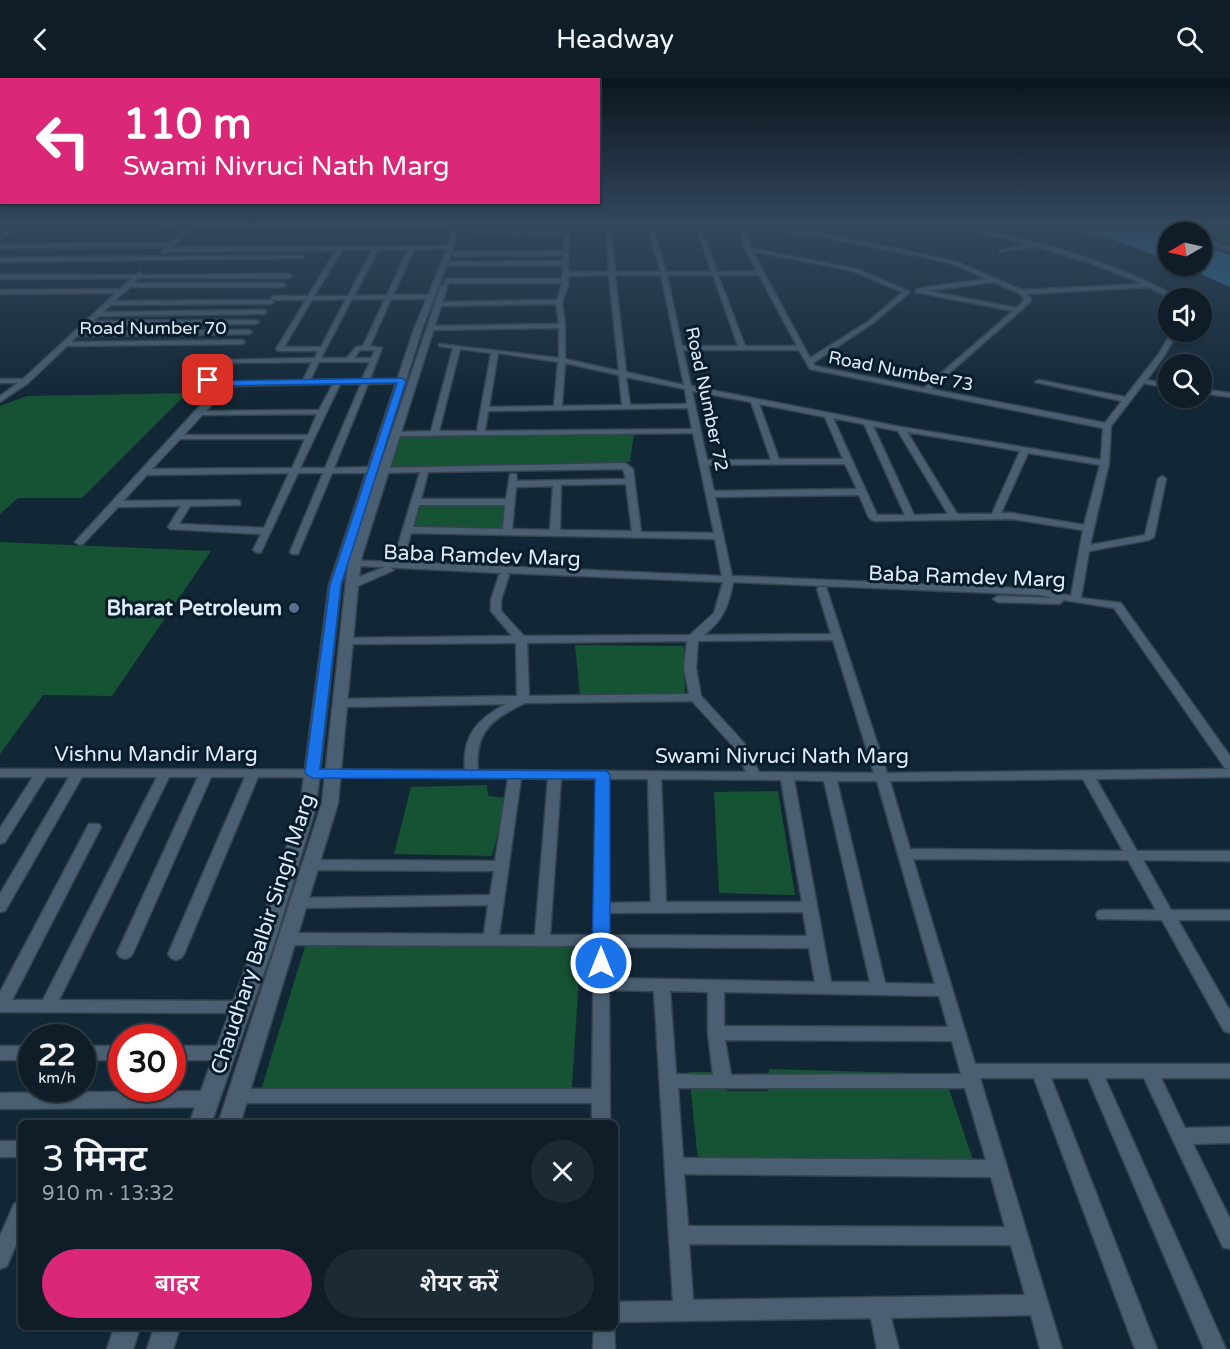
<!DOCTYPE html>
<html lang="hi">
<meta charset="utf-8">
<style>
:root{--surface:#0e1d28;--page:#1c2a34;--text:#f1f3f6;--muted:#9ba2a8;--line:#2e3b45;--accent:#db2777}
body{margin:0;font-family:"Varela Round","Noto Sans Devanagari",sans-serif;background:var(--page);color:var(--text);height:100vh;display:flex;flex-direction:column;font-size:22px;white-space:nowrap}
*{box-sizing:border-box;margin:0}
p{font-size:20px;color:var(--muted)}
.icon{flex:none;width:33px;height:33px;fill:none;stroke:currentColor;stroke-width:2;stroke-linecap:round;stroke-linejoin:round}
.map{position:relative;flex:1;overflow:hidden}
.drawer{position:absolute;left:18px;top:1042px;width:600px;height:210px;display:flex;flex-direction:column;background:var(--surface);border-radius:9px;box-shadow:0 2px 4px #0004,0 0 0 2px var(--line)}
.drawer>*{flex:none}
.hud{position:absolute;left:0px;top:0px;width:600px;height:126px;box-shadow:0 2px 4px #0004,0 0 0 2px var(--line);background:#db2777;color:#fff;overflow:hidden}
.needle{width:39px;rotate:261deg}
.tools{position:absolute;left:1158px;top:144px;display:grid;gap:12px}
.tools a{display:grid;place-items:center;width:54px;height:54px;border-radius:50%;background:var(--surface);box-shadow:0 2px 4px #0004,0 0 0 2px var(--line);font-size:30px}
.speed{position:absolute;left:18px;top:946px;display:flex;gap:12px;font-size:30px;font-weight:700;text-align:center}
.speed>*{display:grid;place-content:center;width:78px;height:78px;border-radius:50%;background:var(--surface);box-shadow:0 2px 4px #0004,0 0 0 2px var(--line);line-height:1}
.speed small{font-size:15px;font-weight:400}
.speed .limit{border:9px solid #d22;background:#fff;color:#111}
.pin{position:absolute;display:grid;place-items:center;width:51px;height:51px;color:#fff;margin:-26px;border-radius:12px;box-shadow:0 3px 9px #0006}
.me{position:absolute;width:66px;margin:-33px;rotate:0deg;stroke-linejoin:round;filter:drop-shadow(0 0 4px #0008)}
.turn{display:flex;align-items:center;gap:21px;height:126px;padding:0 24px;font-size:27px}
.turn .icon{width:78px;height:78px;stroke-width:2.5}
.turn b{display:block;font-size:42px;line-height:51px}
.round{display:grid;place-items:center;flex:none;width:63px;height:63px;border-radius:32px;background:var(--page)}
.summary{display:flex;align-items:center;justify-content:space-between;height:102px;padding:0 24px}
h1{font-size:36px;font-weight:600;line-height:45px}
.button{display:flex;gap:12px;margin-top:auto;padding:12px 24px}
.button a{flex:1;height:69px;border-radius:36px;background:var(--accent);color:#fff;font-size:24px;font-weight:600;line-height:69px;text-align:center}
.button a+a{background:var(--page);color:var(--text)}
header{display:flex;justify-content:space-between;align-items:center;height:78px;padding:0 24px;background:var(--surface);font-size:27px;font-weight:600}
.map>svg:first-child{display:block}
.green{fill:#165234}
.water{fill:#27759a}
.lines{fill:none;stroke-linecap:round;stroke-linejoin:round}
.minor-casing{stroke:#364451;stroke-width:3}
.tertiary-casing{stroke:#364451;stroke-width:3}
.minor{fill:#4a6072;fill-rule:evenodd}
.tertiary{fill:#4a6072;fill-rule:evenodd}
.route{fill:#1a73e8;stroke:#114b97;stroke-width:1.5}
.service-dot{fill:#5c6f8a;stroke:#081d2c;stroke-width:2}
.labels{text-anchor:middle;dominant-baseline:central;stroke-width:6;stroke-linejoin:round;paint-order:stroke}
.far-street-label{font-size:18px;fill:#e0ecf7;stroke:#081d2c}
.street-label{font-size:21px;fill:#e0ecf7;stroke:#081d2c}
.poi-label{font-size:21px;font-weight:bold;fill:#e0ecf7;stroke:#081d2c;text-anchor:end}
</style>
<header><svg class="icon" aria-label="back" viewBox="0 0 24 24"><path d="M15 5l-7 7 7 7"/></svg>Headway<svg class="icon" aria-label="search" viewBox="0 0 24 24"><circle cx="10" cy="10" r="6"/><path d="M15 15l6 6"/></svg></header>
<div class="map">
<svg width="1230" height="1271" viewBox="0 0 1230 1271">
<rect width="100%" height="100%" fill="#122736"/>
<path class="green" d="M1155 145H1230V165L1202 154Z
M197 315 180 322 82 420H18L0 436V328L27 318Z
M634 355 630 384 388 391 400 357Z
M416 424H510L502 451 412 450Z
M0 464 211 473 112 618 43 617 0 676Z
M575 567 684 568 685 616 580 619Z
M487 707 488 718 507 720 492 778 394 776 411 709Z
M778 713 795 817 719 815 714 714Z
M306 865 581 866 571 1024 258 1022Z
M769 991 944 996 973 1082H698L689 994H723L727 1013H768Z"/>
<path class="water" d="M1039 145H1110L1168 156V182L1114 162 1045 148Z
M1202 168 1230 177V209L1183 188H1202Z"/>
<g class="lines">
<defs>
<path id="minor" d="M19 145H24L0 161V157Z
M194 145H199L171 170 449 168 452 170 414 172 393 217H431L434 219 431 221H391L370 268 382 270 370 301H402L406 303 402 305 368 306 334 390 371 389 375 392 371 395H332L298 476H292L290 474 323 395H298L261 474 258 475 253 472 261 456 170 451 168 449 181 428 118 429 83 466 80 467 75 464 195 333 221 308H210L204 302 217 282 315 280 318 273H279L276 271 306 222H274L271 220 274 218H308L336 172 168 174 164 176 161 174 167 169 0 170V166L171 165ZM342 172H372L348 218H314ZM378 172H408L387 217 354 218ZM346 221 321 269H284L312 222ZM352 221H385L363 268 356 269 347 280H321ZM360 272H375L371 280H354ZM312 284 303 302 215 304 212 302 221 285ZM319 284H370L362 301 310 302ZM333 306 319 332 206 333 229 308ZM340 306H361L325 390H300ZM317 336 308 357H184L202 337ZM180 361H305L292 390 152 391ZM289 395 264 450 179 446 190 428 240 427V423L237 422 123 423 147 397Z
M565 145H569L568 194H609L607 145H611L615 194H661L648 151 652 145H656L654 151 666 194H712L695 145H699L717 194 757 193 745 171 739 148 726 145H743L816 154 834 145H840L822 155 957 184 1022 212 1144 206 1088 184 1034 168 1000 174V172L1029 166 938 145H947C1010 158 1073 171 1132 197 1147 204 1164 210 1177 220H1170L1149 209 1026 216 1031 221 1029 225 931 311 1105 345 1122 323 1035 304 1039 302 1125 319 1158 277 1172 254H1178L1164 278 1147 302 1168 306V310L1144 305 1111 348 1109 385 1090 467 1145 457 1158 401 1162 398 1166 401 1154 459 1149 462 1089 473 1081 520 1121 525 1230 678V699L1096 701 1137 773H1230V783L1143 782 1171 832H1230V842H1178L1230 933V955L1224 953 1162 842 1098 841 1096 837 1098 833 1103 832H1156L1128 782 913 781 975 986H1230V1000H1161L1185 1050 1230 1049V1065L1193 1066 1230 1141V1171L1223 1169 1144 1000H1105L1226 1271H1204L1088 1000H1051L1157 1271H1135L1034 1000H980L1062 1271H1040L1031 1237 891 1240 899 1271H877L871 1240 615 1244V1224L673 1223 654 913 609 912 610 1046H592V1025H237L231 1023 228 1018 231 1013 237 1011H592L594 868 286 867 281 865 278 861 281 857 286 855 484 856 488 827 298 830 293 829 291 825 293 821 298 820 490 817 494 793 310 792 305 790 303 787 305 784 310 782 495 783 508 700 258 699 184 876 181 880 176 882 171 880 168 876 245 699H211L133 875 130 879 125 881 120 879 117 875 198 699H169L59 922 241 923 247 924 249 929 247 934 241 935 0 934V914L89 746H99L101 749 12 922H43L157 699H82L5 833 0 834V816L69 699H46L5 764 0 766V750L33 699H0V691L465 692C462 658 477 641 506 626L340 629 334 625 340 621 517 618 516 565 346 566 341 563 346 560 512 558 491 533V522L499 497 502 495 341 487V483L344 482 393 484 420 394 384 395 381 394V390L625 385 633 391 641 454 714 455 693 355 398 358 394 356 398 354 431 353 453 270 439 268V266L559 280V250L432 252 429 250 432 248 559 246 556 226 439 228 436 226 439 224 557 222 562 205H446L443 203 446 201H562L563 187 451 188 448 186 451 184 563 183V177L454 178 451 176 454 174 563 173 564 156 475 154 564 152ZM744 149 817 158 919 178 953 186 987 201 921 210 916 212V214L1013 233 924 310 815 288 813 285 873 245 910 214 857 191 750 170ZM752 173 853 193 903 214 869 243 810 280ZM609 197 619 293 565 281V248L562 224 568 208V198ZM615 197H661L684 307 626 294ZM667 197H713L738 268H682ZM718 197H759L797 268H745ZM993 204 1019 215 1025 221 1017 230 927 213ZM460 271 491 275 477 353H439ZM683 272H799L810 291 1103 350 1101 382 901 349 691 308ZM498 275 558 284 554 328 489 329ZM565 285 619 297 622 327 562 328ZM626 299 685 311 687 326 630 327ZM692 313 751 324 771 382H707ZM759 326 825 339 843 381H779ZM688 330 692 351 485 353 488 333ZM833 340 864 346 905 437H877ZM873 348 898 353 948 436 914 437ZM907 354 1020 373 992 436H957ZM1028 375 1100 387 1084 447 1012 435H1001ZM845 386 857 411 714 413 708 387ZM623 391 626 401 517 403 516 396H510L506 421H421L428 394ZM626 406 632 453 560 452 561 407ZM553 408 550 452 512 451 516 409ZM859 417 869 440 874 443 1012 441 1083 452 1071 518 1041 511 732 498 715 419ZM419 427H505L503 451 413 449ZM411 455 715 461 722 498 403 484ZM507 495 723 504 714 535 690 557 524 558 501 533V522L509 497ZM733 504 1041 517 1052 520 998 518 993 521 998 524 1059 526 1064 522 1114 530 1225 690 1230 691 887 695 826 509H818L817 511 831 556 704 557C723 542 729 527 733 504ZM833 562 874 695 759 694 744 665 701 618 696 590 698 563ZM687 563 684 590 689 616 529 618 527 565ZM692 623 734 669 746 694 478 692C474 654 493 640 525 625ZM521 700 548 701 535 857H499ZM561 701H596L594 857H550ZM608 701H648L651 824 609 825ZM661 701 781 702 802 824H666ZM1083 701 1123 773 910 771 890 703ZM794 702 824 703 870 904H831ZM837 703H877L935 906 885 905ZM803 834 807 858 609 857V835ZM609 869 809 870 815 904 609 900ZM670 913 708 914V955L713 997 676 996ZM724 914 939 918 948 949 724 948ZM725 962 952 963 961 996 731 997ZM678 1010H965L986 1082 683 1080ZM684 1096 991 1099 1005 1149 688 1148ZM689 1166 1011 1167 1025 1217 693 1222Z
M917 145H923L909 152 904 151Z
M1134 145H1143L1183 154H1175Z
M1202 160 1230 169V173L1202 164Z
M301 177 303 180 0 184V180Z
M140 194 142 197 289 196 292 198 289 200H139L133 205H283L286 207 283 209H130L114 223 271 222 274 224 271 226 110 227 103 234 264 232 267 234 264 236 99 238 93 243 256 242 259 244 256 246 89 247 81 254 249 252 252 254 249 256 77 258 71 264 242 262 245 264 242 266 67 268 28 305 0 324V318L18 305H0V301H23L116 215 0 216V212L120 211 132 200 0 201V197H136Z
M1202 311 1230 315V319L1202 315Z
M0 968H32V982H0Z
M82 968H122V982H82Z
M172 968H225L231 970 233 975 231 980 225 982H172Z
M208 1013 214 1016 217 1021 214 1026 208 1029 0 1031V1015Z
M0 1063H21V1079H0Z
M21 1123V1155L7 1188 0 1191V1158L14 1126Z
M594 1250H614L615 1271H593Z"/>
<path id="tertiary" d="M460 145 466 147 459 149 451 176 422 251 358 453 441 208 448 206 362 478 359 499 388 488 394 492 358 508 338 725 240 1046H218L322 725 348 484 341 507 316 729 275 863 211 1046H189L255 863 300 729 329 507 414 251 445 176 453 149 0 151V147Z
M114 1250H140L133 1271H107Z
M154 1250H180L173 1271H147Z"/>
</defs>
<use href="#minor" class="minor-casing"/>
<use href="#tertiary" class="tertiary-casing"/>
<use href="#minor" class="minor"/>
<use href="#tertiary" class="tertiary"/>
</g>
<linearGradient id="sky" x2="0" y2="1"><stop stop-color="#0a151e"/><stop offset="0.45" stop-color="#33475d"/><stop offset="1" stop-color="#33475d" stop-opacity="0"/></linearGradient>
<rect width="1230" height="323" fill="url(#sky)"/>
<path class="route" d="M208 300 215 303 402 300 406 303 341 507 320 691 607 693 610 697V885L607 890 601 892 595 890 592 885 595 701 312 700 305 695 330 507 397 305 213 308 204 302Z"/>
<circle class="service-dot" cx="294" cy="530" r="6"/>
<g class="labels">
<g class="far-street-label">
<text x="153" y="250">Road Number 70</text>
<text transform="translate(901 293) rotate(11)">Road Number 73</text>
<text transform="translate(707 321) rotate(78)">Road Number 72</text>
</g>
<g class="street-label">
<text transform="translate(482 478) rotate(2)">Baba Ramdev Marg</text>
<text transform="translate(967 499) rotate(2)">Baba Ramdev Marg</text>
<text x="156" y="676">Vishnu Mandir Marg</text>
<text x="782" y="678">Swami Nivruci Nath Marg</text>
<text transform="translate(263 856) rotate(-72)">Chaudhary Balbir Singh Marg</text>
</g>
<g class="poi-label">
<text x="282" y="530">Bharat Petroleum</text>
</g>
</g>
</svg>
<div class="tools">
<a><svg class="needle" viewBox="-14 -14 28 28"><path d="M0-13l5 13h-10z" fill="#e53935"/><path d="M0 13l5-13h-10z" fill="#9ba2a8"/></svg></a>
<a><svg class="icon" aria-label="sound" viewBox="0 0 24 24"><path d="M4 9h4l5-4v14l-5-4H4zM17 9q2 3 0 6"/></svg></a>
<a><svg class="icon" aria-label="search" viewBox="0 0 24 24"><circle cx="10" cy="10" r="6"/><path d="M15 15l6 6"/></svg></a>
</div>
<div class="speed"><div>22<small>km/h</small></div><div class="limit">30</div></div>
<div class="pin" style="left:208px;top:302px;background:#d93025"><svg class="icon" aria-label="arrive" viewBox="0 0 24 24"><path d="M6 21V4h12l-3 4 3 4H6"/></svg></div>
<svg class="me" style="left:601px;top:885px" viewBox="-20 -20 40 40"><circle r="17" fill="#1a73e8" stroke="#fff" stroke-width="3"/><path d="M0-11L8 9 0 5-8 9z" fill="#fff"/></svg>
<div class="hud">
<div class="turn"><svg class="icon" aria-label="left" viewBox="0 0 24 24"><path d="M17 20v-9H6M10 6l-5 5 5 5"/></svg><div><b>110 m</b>Swami Nivruci Nath Marg</div></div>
</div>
<section class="drawer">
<div class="summary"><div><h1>3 मिनट</h1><p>910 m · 13:32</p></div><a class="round"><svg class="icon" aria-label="close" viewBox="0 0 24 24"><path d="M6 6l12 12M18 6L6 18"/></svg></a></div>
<div class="button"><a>बाहर</a><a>शेयर करें</a></div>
</section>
</div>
